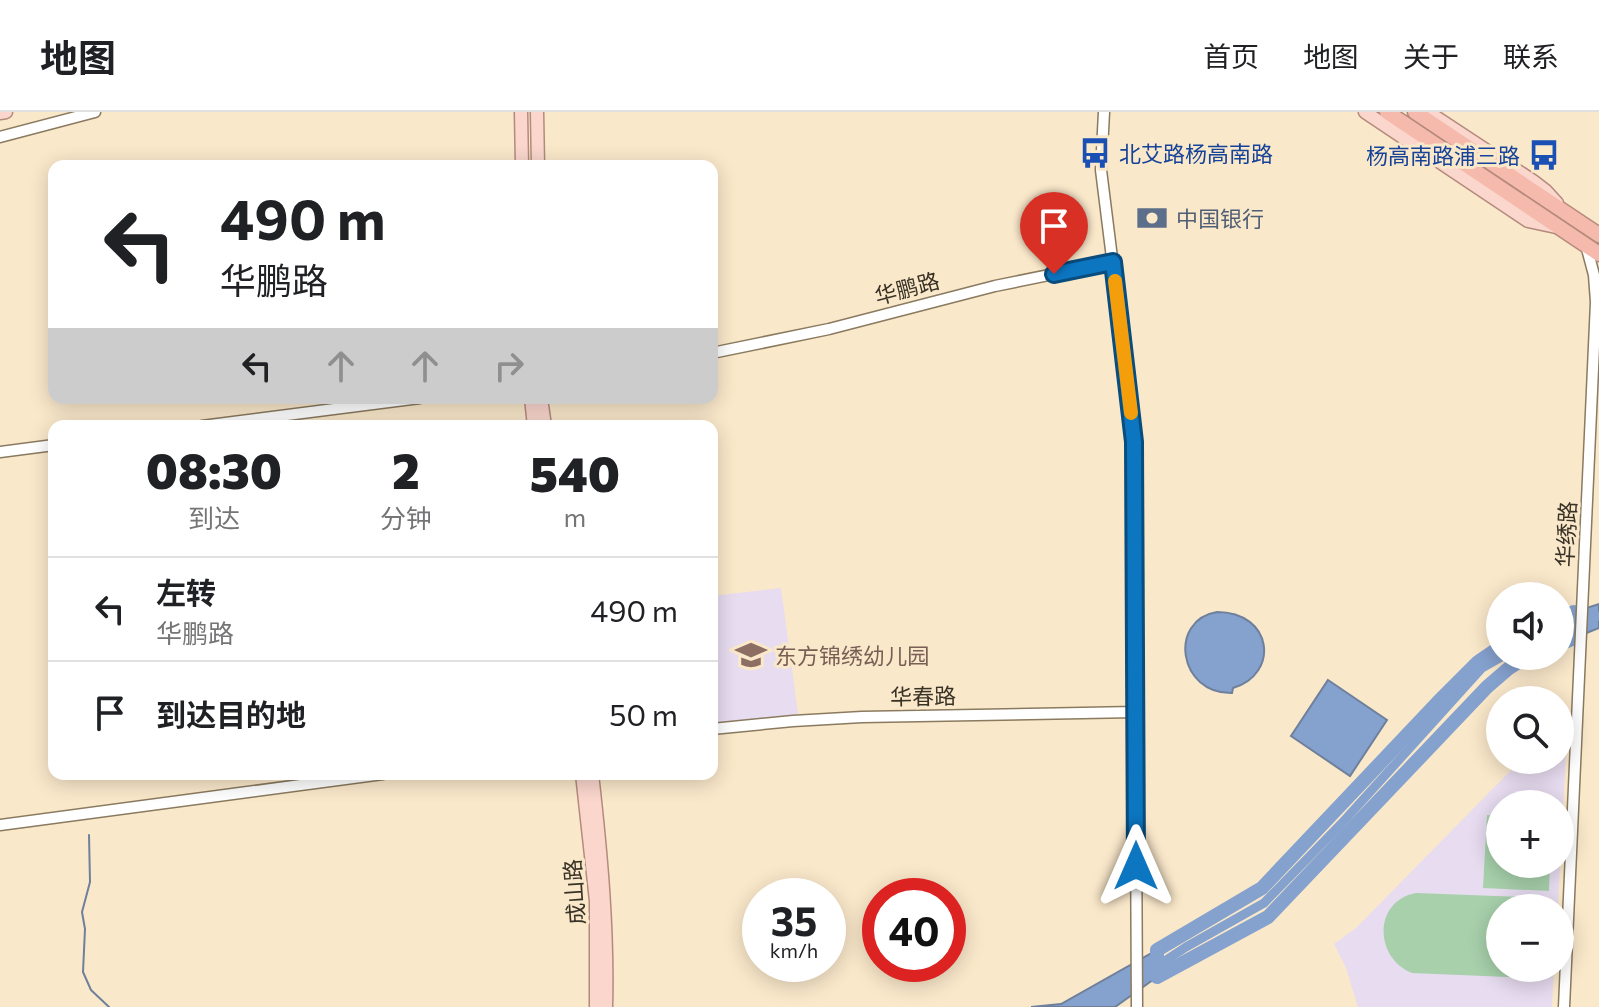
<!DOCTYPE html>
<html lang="zh">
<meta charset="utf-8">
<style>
:root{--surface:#fff;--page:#f6f6f6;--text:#202124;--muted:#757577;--line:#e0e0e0}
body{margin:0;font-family:Commissioner,"Noto Sans SC",sans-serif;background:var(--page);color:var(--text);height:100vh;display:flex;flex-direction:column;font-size:30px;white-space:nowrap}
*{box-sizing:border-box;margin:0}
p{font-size:26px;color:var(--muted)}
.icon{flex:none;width:44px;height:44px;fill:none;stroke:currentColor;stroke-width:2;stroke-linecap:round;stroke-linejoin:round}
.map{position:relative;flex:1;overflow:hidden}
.panel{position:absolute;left:48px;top:308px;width:670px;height:360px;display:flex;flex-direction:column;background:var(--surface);border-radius:16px;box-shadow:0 4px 20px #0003}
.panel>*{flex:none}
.guide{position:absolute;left:48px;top:48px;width:670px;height:244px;border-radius:16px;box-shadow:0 4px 20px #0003;background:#fff;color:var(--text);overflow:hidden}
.buttons{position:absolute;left:1486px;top:470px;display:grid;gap:16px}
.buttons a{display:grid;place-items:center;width:88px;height:88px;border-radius:50%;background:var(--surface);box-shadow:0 4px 20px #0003;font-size:40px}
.speed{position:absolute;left:742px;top:766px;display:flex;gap:16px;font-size:40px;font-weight:700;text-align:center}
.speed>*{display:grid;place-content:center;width:104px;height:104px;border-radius:50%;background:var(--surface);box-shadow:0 4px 20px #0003;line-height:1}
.speed small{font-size:20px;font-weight:400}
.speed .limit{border:12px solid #d22;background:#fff;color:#111}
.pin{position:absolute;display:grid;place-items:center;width:68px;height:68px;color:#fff;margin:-82px -34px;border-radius:50% 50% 50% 0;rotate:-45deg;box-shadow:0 0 8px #0007}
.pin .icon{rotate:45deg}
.me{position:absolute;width:88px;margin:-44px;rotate:0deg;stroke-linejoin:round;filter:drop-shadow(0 0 6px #0008)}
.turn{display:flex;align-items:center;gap:28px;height:168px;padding:0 40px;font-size:36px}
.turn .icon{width:104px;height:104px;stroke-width:2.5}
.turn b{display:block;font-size:56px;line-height:68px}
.lanes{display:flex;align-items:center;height:76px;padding:0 40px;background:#0003;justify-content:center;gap:40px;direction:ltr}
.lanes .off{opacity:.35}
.eta{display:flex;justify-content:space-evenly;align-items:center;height:136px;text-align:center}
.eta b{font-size:48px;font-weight:800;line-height:56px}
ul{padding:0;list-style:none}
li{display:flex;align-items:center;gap:24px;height:104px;padding:0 40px;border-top:2px solid var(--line)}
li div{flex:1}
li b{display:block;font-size:30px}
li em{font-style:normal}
header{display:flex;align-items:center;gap:48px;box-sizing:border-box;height:112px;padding:0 40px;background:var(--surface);border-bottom:2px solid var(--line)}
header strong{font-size:38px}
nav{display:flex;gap:44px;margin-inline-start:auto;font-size:28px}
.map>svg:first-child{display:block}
.education{fill:#e7dcf0}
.green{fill:#a7d0ab}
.water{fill:#85a1ce;stroke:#6e809c;stroke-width:2}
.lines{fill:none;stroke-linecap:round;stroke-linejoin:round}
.stream{stroke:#6e809c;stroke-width:2}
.canal{stroke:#85a1ce;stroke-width:9}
.river{stroke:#85a1ce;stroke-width:14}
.minor-casing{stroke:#8a7a5f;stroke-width:13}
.major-casing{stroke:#b48a7d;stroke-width:15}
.highway-casing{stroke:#b48a7d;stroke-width:17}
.minor{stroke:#fff;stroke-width:10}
.major{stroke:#fad6cd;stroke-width:12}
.highway{stroke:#f6baac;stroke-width:14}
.route-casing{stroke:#084d7d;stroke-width:20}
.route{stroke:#0c76c1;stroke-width:14}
.slow{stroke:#f59e0b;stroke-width:14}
.labels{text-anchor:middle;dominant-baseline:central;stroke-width:6;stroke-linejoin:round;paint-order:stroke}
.transit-label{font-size:22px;fill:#164399;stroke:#fae8ca;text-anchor:start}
.service-label{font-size:22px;fill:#4e5e75;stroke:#fae8ca;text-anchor:start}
.street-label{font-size:22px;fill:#393226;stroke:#fae8ca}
.education-label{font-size:22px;fill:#785e54;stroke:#fae8ca;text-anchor:start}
</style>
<header>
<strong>地图</strong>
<nav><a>首页</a><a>地图</a><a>关于</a><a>联系</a></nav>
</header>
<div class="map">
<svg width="1599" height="895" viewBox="0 0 1599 895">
<rect width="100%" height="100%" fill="#fae8ca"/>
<path class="education" d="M781 476 798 602 712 612V484Z
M1567 624 1560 750V692H1500V752H1560L1558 796H1500V856H1554L1552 895H1358L1346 856 1334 832 1356 816 1521 648H1560V627Z"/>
<path class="green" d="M1487 703 1500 704V752H1550L1549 779 1483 776Z
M1416 781 1522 785 1536 796H1500V856H1534L1517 864 1508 865 1412 861C1374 846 1373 789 1416 781Z"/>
<path class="water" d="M1599 492V516L1572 527 1574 500Z
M1217 500C1273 500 1280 562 1233 576L1232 581C1178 582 1168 508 1217 500Z
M1328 568 1387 608 1350 664 1291 624Z
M1157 838V865L1115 895H1031L1061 892Z"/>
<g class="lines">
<path class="stream" d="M89 723 90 770 82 800 85 817 83 860 91 878 109 895"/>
<path class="canal" d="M1560 517 1599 504
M1148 860 1186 835 1264 791 1342 711 1482 556 1503 544"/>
<path class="river" d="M1560 506 1574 500 1572 527 1560 532
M1500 535 1478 550 1438 590 1262 776 1157 838V865L1268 805 1487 575 1509 556 1528 544"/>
<defs>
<path id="minor" d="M1104 0 1101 58 1129 282 1134 330 1137 895
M0 25 95 0
M712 241 829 217 995 174 1113 150
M202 314 420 286
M0 340 54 333
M712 617 793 609 862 605 1135 600
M0 713 383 662
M1564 895 1596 190 1594 163 1586 133"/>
<path id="major" d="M521 0 522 54
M537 0 538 54
M1365 0 1528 109 1556 115
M1428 0 1533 69 1546 79 1557 91
M0 1 6 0
M531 286 534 314
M541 286 545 314
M582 662 596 789V895
M592 662C601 740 608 817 606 895"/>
<path id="highway" d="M1387 0 1599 142
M1415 0 1599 123"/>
</defs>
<use href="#minor" class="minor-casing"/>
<use href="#major" class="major-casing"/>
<use href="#highway" class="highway-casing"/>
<use href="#minor" class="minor"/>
<use href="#major" class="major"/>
<use href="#highway" class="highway"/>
</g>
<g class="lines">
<defs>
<path id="route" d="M1054 162 1113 150 1134 330 1136 754"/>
</defs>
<use href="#route" class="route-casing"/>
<use href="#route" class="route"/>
<path class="slow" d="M1115 169 1131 301"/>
</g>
<defs>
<symbol id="bus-bare" viewBox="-9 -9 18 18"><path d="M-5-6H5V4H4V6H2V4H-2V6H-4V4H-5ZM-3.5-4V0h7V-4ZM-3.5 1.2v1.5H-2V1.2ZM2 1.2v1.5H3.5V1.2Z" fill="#1a4fb4" stroke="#fae8ca" stroke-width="2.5" paint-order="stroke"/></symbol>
<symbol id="bank-bare" viewBox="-9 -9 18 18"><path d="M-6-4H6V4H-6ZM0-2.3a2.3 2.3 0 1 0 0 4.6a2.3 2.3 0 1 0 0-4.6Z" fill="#5c6f8a" stroke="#fae8ca" stroke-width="2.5" paint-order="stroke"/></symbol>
<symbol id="school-bare" viewBox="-9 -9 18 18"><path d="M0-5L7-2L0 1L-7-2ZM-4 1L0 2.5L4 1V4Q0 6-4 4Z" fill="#8d6e63" stroke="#fae8ca" stroke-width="2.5" paint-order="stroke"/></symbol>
</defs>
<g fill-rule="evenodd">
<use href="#bus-bare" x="1073" y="19" width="44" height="44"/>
<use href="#bus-bare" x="1522" y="21" width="44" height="44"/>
<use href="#bank-bare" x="1130" y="84" width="44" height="44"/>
<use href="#school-bare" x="729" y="521" width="44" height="44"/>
</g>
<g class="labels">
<g class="transit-label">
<text x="1119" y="41">北艾路杨高南路</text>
<text x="1520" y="43" text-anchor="end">杨高南路浦三路</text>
</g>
<g class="service-label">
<text x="1176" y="106">中国银行</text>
</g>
<g class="street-label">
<text transform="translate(907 176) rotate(-15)">华鹏路</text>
<text transform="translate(1566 422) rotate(-87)">华绣路</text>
<text transform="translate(923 584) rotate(-1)">华春路</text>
<text transform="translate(574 780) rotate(-94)">成山路</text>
</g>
<g class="education-label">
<text x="775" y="543">东方锦绣幼儿园</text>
</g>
</g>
</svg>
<div class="buttons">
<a><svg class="icon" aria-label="sound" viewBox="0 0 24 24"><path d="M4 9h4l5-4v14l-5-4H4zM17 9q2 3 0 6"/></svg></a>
<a><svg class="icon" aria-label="search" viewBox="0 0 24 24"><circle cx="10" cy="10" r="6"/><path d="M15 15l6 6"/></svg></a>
<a>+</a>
<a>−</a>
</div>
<div class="speed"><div>35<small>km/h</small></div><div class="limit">40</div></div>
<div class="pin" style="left:1054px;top:162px;background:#d93025"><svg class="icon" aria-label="arrive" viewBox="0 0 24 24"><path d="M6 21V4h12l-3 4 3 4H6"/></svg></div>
<svg class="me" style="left:1136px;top:754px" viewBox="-20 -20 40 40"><path d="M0-17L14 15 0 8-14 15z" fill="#0c76c1" stroke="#fff" stroke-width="4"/></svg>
<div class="guide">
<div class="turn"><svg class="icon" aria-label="left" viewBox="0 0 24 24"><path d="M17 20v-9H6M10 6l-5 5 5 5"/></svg><div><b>490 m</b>华鹏路</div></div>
<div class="lanes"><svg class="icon" aria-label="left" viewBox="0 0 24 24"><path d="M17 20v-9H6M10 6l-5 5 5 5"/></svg><svg class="icon off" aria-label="ahead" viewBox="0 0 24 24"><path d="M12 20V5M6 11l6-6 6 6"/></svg><svg class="icon off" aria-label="ahead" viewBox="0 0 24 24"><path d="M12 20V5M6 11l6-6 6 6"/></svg><svg class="icon off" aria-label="right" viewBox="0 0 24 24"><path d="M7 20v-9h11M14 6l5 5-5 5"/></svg></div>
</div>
<section class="panel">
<div class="eta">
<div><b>08:30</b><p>到达</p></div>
<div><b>2</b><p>分钟</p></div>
<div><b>540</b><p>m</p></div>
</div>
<ul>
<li><svg class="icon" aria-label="left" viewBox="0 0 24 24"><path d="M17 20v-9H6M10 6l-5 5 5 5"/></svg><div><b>左转</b><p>华鹏路</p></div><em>490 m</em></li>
<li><svg class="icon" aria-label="arrive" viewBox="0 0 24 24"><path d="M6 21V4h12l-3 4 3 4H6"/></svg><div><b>到达目的地</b></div><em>50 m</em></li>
</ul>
</section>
</div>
